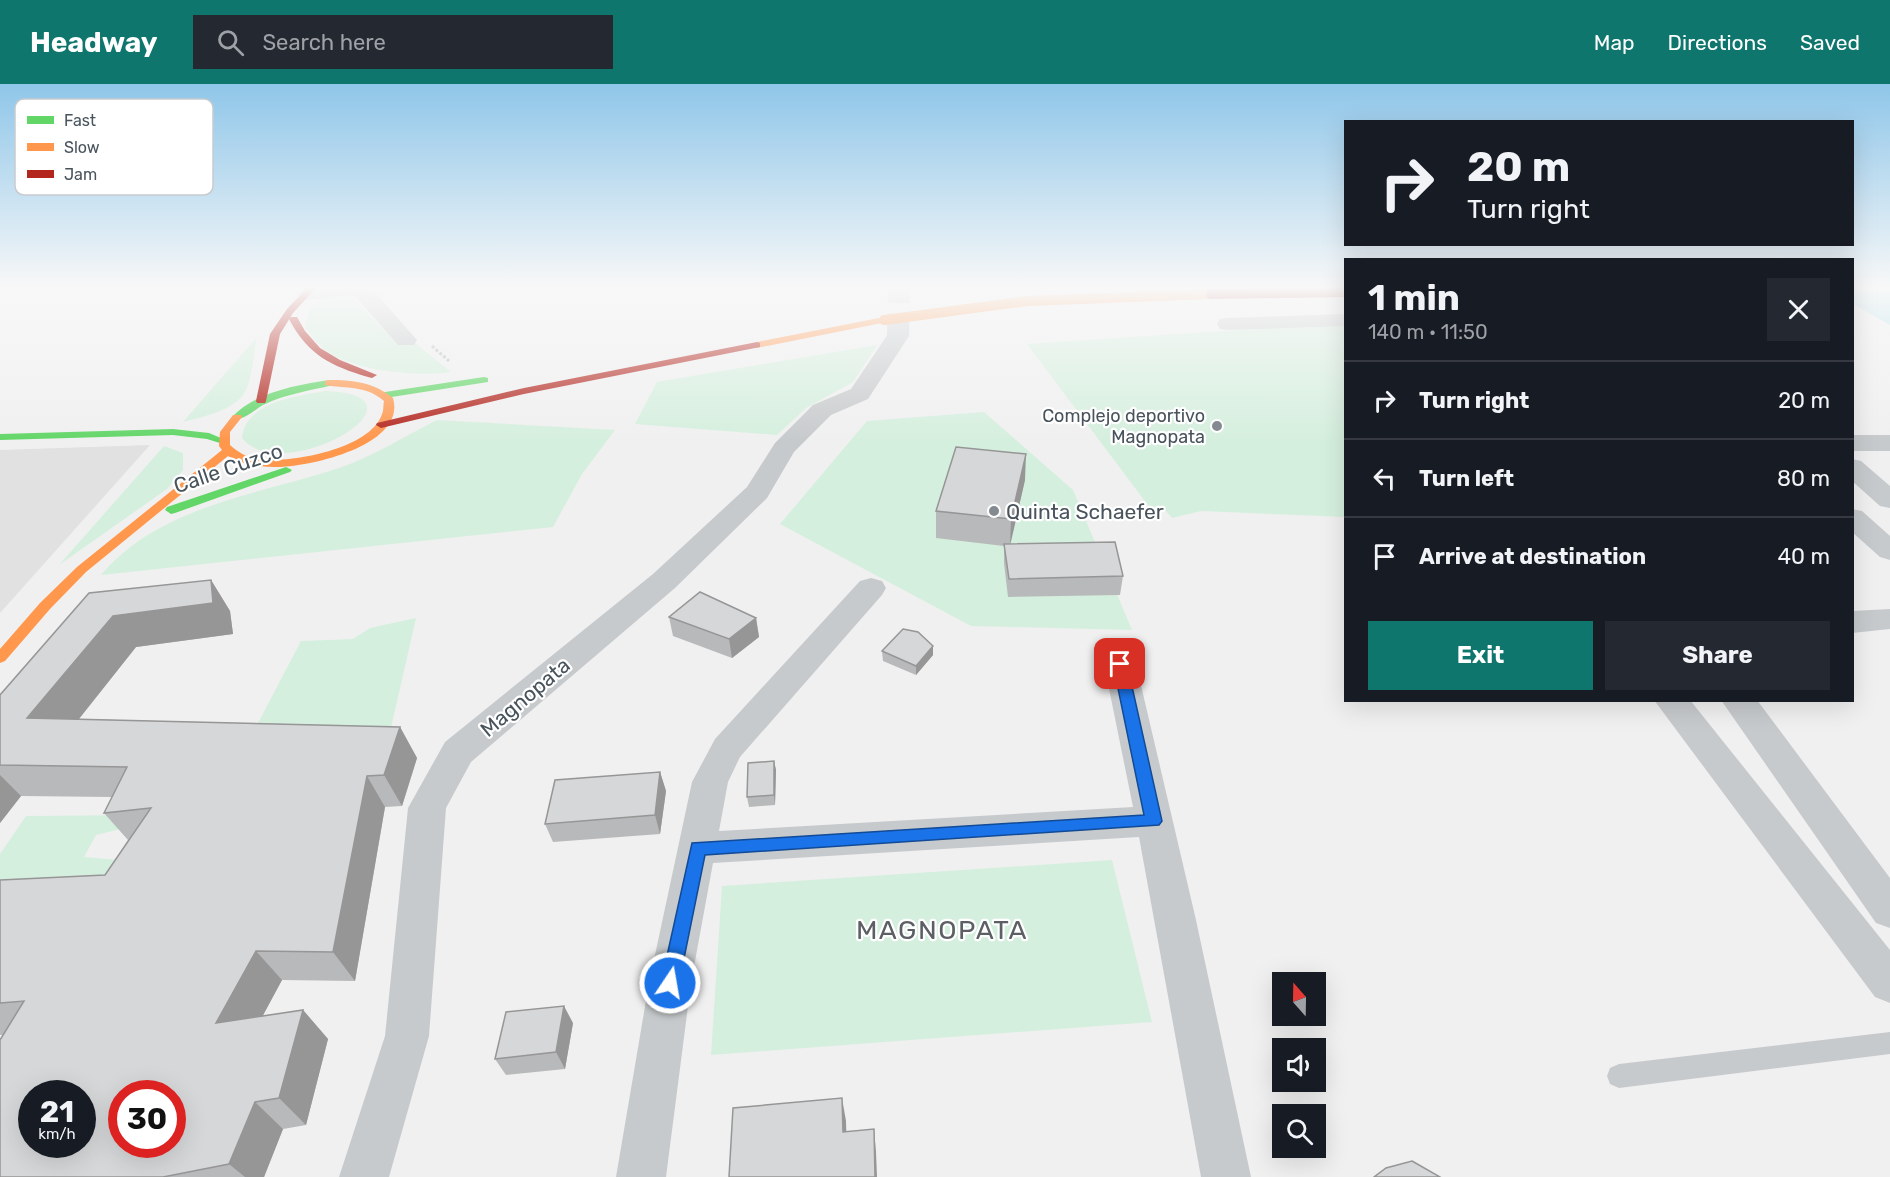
<!DOCTYPE html>
<meta charset="utf-8">
<style>
:root{--surface:#171b24;--page:#242831;--text:#f1f3f6;--muted:#9ea1a6;--line:#363941;--accent:#0f766e}
body{margin:0;font-family:Rubik,sans-serif;background:var(--page);color:var(--text);height:100vh;display:flex;flex-direction:column;font-size:22px;white-space:nowrap}
*{box-sizing:border-box;margin:0}
p{font-size:20px;color:var(--muted)}
.icon{flex:none;width:33px;height:33px;fill:none;stroke:currentColor;stroke-width:2;stroke-linecap:round;stroke-linejoin:round}
.map{position:relative;flex:1;overflow:hidden}
.side{position:absolute;left:1344px;top:174px;width:510px;height:444px;display:flex;flex-direction:column;background:var(--surface);border-radius:0px;box-shadow:0 6px 24px #0002}
.side>*{flex:none}
.guide{position:absolute;left:1344px;top:36px;width:510px;height:126px;border-radius:0px;box-shadow:0 6px 24px #0002;background:#171b24;color:var(--text);overflow:hidden}
.needle{width:39px;rotate:340deg}
.tools{position:absolute;left:1272px;top:888px;display:grid;gap:12px}
.tools a{display:grid;place-items:center;width:54px;height:54px;border-radius:0px;background:var(--surface);box-shadow:0 6px 24px #0002;font-size:30px}
.speed{position:absolute;left:18px;top:996px;display:flex;gap:12px;font-size:30px;font-weight:700;text-align:center}
.speed>*{display:grid;place-content:center;width:78px;height:78px;border-radius:50%;background:var(--surface);box-shadow:0 6px 24px #0002;line-height:1}
.speed small{font-size:15px;font-weight:400}
.speed .limit{border:9px solid #d22;background:#fff;color:#111}
.pin{position:absolute;display:grid;place-items:center;width:51px;height:51px;color:#fff;margin:-26px;border-radius:12px;box-shadow:0 3px 9px #0006}
.me{position:absolute;width:66px;margin:-33px;rotate:12deg;stroke-linejoin:round;filter:drop-shadow(0 0 4px #0008)}
.turn{display:flex;align-items:center;gap:21px;height:126px;padding:0 24px;font-size:27px}
.turn .icon{width:78px;height:78px;stroke-width:2.5}
.turn b{display:block;font-size:42px;line-height:51px}
.round{display:grid;place-items:center;flex:none;width:63px;height:63px;border-radius:0px;background:var(--page)}
.summary{display:flex;align-items:center;justify-content:space-between;height:102px;padding:0 24px}
h1{font-size:36px;font-weight:700;line-height:45px}
.primary-button{display:flex;gap:12px;margin-top:auto;padding:12px 24px}
.primary-button a{flex:1;height:69px;border-radius:0px;background:var(--accent);color:#fff;font-size:24px;font-weight:700;line-height:69px;text-align:center}
.primary-button a+a{background:var(--page);color:var(--text)}
ul{padding:0;list-style:none}
li{display:flex;align-items:center;gap:18px;height:78px;padding:0 24px;border-top:2px solid var(--line)}
li div{flex:1}
li b{display:block;font-size:22px}
li em{font-style:normal}
header{display:flex;align-items:center;gap:36px;box-sizing:border-box;height:84px;padding:0 30px;background:var(--accent);color:#fff}
header strong{font-size:28px}
nav{display:flex;gap:33px;margin-inline-start:auto;font-size:21px}
.search{width:420px;height:54px;background:var(--page);display:flex;align-items:center;gap:15px;box-sizing:border-box;padding:0 21px;border-radius:0px;color:var(--muted);font-size:22px}
.map>svg:first-child{display:block}
.education{fill:#e2e1e2}
.green{fill:#d5efde}
.water{fill:#abe0eb}
.lines{fill:none;stroke-linecap:round;stroke-linejoin:round}
.street-tunnel{stroke:#c6c9cb;stroke-width:22;stroke-dasharray:22 11;stroke-linecap:butt}
.path{stroke:#b6c2be;stroke-width:3;stroke-dasharray:3 2;stroke-linecap:butt}
.lane{fill:#c7cacc;fill-rule:evenodd}
.street{fill:#c7cacc;fill-rule:evenodd}
.fast{fill:#63d668;fill-rule:evenodd}
.slow{fill:#ff974d;fill-rule:evenodd}
.jam{fill:#b3261e;fill-rule:evenodd}
.slow-bridge{stroke:#ff974d;stroke-width:10}
.jam-bridge{stroke:#b3261e;stroke-width:10}
.wall{fill:#b8b9ba}
.shaded-wall{fill:#969697}
.building{fill:#d6d7d8;stroke:#969697;stroke-width:1.5;fill-rule:evenodd}
.route{fill:#1a73e8;stroke:#114b97;stroke-width:1.5}
.poi-dot{fill:#838a90;stroke:#fff;stroke-width:2}
.labels{text-anchor:middle;dominant-baseline:central;stroke-width:4.5;stroke-linejoin:round;paint-order:stroke}
.far-poi-label{font-size:18px;fill:#48535c;stroke:#fff;text-anchor:end}
.street-label{font-size:21px;fill:#48535c;stroke:#fff}
.poi-label{font-size:21px;fill:#48535c;stroke:#fff;text-anchor:start}
.near-neighbourhood-label{font-size:27px;letter-spacing:1.5px;fill:#5c6064;stroke:#fff}
.key{fill:#fff;stroke:#c8cbce;stroke-width:1.5}
.key-label{font-size:16px;fill:#48535c}
</style>
<header>
<strong>Headway</strong>
<div class="search"><svg class="icon" aria-label="search" viewBox="0 0 24 24"><circle cx="10" cy="10" r="6"/><path d="M15 15l6 6"/></svg>Search here</div>
<nav><a>Map</a><a>Directions</a><a>Saved</a></nav>
</header>
<div class="map">
<svg width="1890" height="1093" viewBox="0 0 1890 1093">
<rect width="100%" height="100%" fill="#f0f0f0"/>
<path class="education" d="M150 361 0 529V366Z"/>
<path class="green" d="M350 211 398 261 415 259 451 288C419 293 356 287 328 268 319 263 312 251 305 244L310 222 325 214Z
M1345 239V433L1201 427 1172 434 1164 425 1150 424 1027 260Z
M257 253C254 267 252 295 245 308 234 327 202 333 183 338Z
M877 261 853 298 806 324 777 351 635 340 657 298Z
M325 307C442 311 283 405 242 354 245 318 297 312 325 307Z
M984 328 1073 406 1132 546 971 542 780 440 867 337Z
M437 336 615 346 582 390 553 443 101 491C159 422 257 411 339 384 372 373 405 352 437 336Z
M164 362 183 369V386L167 405 59 481Z
M416 534 390 648 256 643 301 557 353 555 370 544Z
M139 731 125 744 96 751 84 773 141 778 118 810 0 812V770L26 732Z
M1112 776 1152 938 711 971 722 802Z"/>
<path class="water" d="M1853 204H1890V241L1853 220Z"/>
<g class="lines">
<path class="street-tunnel" d="M898 252 899 204"/>
<path class="path" d="M432 262 449 277"/>
<path class="lane" d="M1890 948V970L1619 1004 1610 1000 1607 992 1610 984 1619 980Z"/>
<path class="street" d="M305 204H371L417 256 414 261H398L354 211 307 216 300 214 297 210Z
M1346 230V242L1228 246 1220 245 1217 240 1220 235 1228 234Z
M898 245 906 247 909 252 868 315 831 331 794 368 767 414 675 504 471 678 446 724 429 952 389 1093H339L385 952 408 724 445 658 653 490 747 403 775 359 813 321 851 305 890 247Z
M1852 351H1890V367H1852Z
M1852 375 1861 377 1890 402V424L1880 422 1852 397Z
M1852 425 1862 427 1890 452V476L1880 473 1852 448Z
M871 494 882 497 886 504 882 511 740 673 728 698 719 747 1133 723 1104 580 1108 572 1120 569 1132 572 1136 580 1196 836 1251 1093H1201L1139 753 713 779 691 899 666 1093H616L649 899 692 698 715 655 860 497Z
M1890 525V545L1852 549V527Z
M1654 616H1690L1890 866V919L1875 913Z
M1721 616H1757L1890 794V844L1876 839Z"/>
<path class="fast" d="M484 293 488 294V298L385 314 380 311 385 308Z
M329 296 333 297V301C309 307 285 310 263 321 254 326 244 337 233 335L232 333C255 308 297 301 329 296Z
M173 345 209 349 228 357 223 360 207 355 173 351 0 356V350Z
M286 383 292 386 290 388 175 429 171 430 165 426 167 423Z"/>
<path class="slow" d="M884 233 889 236 887 238 757 264 752 261 757 258Z
M329 296C352 296 374 298 393 314 407 362 306 384 273 383 258 383 241 380 228 372L86 488 50 525 5 577 0 579V565L40 519 77 483 222 366 219 362 220 348 233 331H241L242 333 230 348V361C238 368 247 374 258 375 289 380 371 365 382 330 384 326 383 321 384 317 366 301 347 305 325 301V297Z"/>
<path class="jam" d="M307 204H316L293 229 280 250 266 317 265 319H257L256 317 270 250 287 225Z
M291 233H297L305 247 320 264 340 276 377 291 372 294 368 293C331 282 308 271 289 235Z
M757 258 760 259V263L524 310 381 344 376 341 377 339 524 304Z"/>
<path class="slow-bridge" d="M884 236 1028 217 1211 210"/>
<path class="jam-bridge" d="M1211 210 1346 208"/>
</g>
<path class="wall" d="M1025 396 1010 460 1123 492 1120 511 1008 513 1004 479V462L936 454V427Z
M211 496 230 527 233 550 136 563 79 635 400 643 417 674 402 722 385 723 355 897 282 896 262 932 303 926 328 955 306 1041 283 1045 264 1093H0L3 951H0V796L105 791 128 756 104 729 112 713 21 712 0 739V611Z
M669 533 756 534 759 553 732 574 673 552Z
M933 562V571L916 591 883 577 882 567Z
M774 677 776 686 775 721 749 723 747 713Z
M660 688 666 707 660 750 553 758 545 740Z
M573 939 565 985 506 991 495 975Z"/>
<path class="shaded-wall" d="M1026 370 1025 396 1010 462 1011 435Z
M211 496 230 527 233 550 136 563 55 665 27 634 113 532Z
M756 534 759 553 732 574 729 555Z
M933 562V571L916 591V582Z
M400 643 417 674 402 722 384 691Z
M774 677 776 686 775 721 774 711Z
M660 688 666 707 660 750 655 731Z
M0 691 21 712 0 739Z
M367 692 385 723 355 897 333 868Z
M256 867 282 896 244 967 216 939Z
M564 922 573 939 565 985 556 968Z
M303 926 328 955 306 1041 279 1014Z
M842 1014 846 1037 847 1071 843 1048Z
M255 1018 283 1045 264 1093H245L229 1080Z
M874 1045 876 1068 877 1093H875Z"/>
<path class="building" d="M956 363 1026 370 1011 435 936 427Z
M1115 458 1123 492 1009 495 1004 460Z
M211 496 213 519 113 532 27 634 400 643 384 691 367 692 333 868 256 867 216 939 303 926 279 1014 255 1018 229 1080 163 1093H0V956L24 917 0 919V796L105 791 151 724 104 729 127 683 0 681V611L89 509ZM32 1010H82V1060H32ZM122 1010H172V1060H122Z
M700 508 756 534 729 555 669 533Z
M903 545 918 548 933 562 916 582 882 567Z
M774 677V711L747 713 748 679Z
M660 688 655 731 545 740 555 696Z
M564 922 556 968 495 975 506 928Z
M842 1014 843 1048 874 1045 875 1093H729L733 1024Z
M1412 1077 1440 1093H1374L1386 1084Z"/>
<linearGradient id="sky" x2="0" y2="1"><stop stop-color="#8fc6e9"/><stop offset="0.57" stop-color="#f8f8f8"/><stop offset="1" stop-color="#f8f8f8" stop-opacity="0"/></linearGradient>
<rect width="1890" height="357" fill="url(#sky)"/>
<path class="route" d="M1120 575 1127 580 1162 737 1159 741 705 771 679 899 677 905 670 908 664 905 661 899 692 759 1144 731 1113 580Z"/>
<g class="poi-dot">
<circle cx="1217" cy="342" r="6"/>
<circle cx="994" cy="427" r="6"/>
</g>
<g class="labels">
<g class="far-poi-label">
<text x="1205" y="332">Complejo deportivo<tspan x="1205" dy="21">Magnopata</tspan></text>
</g>
<g class="street-label">
<text transform="translate(228 384) rotate(-19)">Calle Cuzco</text>
<text transform="translate(525 613) rotate(-40)">Magnopata</text>
</g>
<g class="poi-label">
<text x="1006" y="427">Quinta Schaefer</text>
</g>
<g class="near-neighbourhood-label">
<text x="942" y="846">MAGNOPATA</text>
</g>
</g>
<rect x="15" y="15" width="198" height="96" rx="9" class="key"/>
<rect x="27" y="32" width="27" height="8" fill="#63d668"/>
<rect x="27" y="59" width="27" height="8" fill="#ff974d"/>
<rect x="27" y="86" width="27" height="8" fill="#b3261e"/>
<g class="key-label">
<text x="64" y="42">Fast</text>
<text x="64" y="69">Slow</text>
<text x="64" y="96">Jam</text>
</g>
</svg>
<div class="tools">
<a><svg class="needle" viewBox="-14 -14 28 28"><path d="M0-13l5 13h-10z" fill="#e53935"/><path d="M0 13l5-13h-10z" fill="#9ea1a6"/></svg></a>
<a><svg class="icon" aria-label="sound" viewBox="0 0 24 24"><path d="M4 9h4l5-4v14l-5-4H4zM17 9q2 3 0 6"/></svg></a>
<a><svg class="icon" aria-label="search" viewBox="0 0 24 24"><circle cx="10" cy="10" r="6"/><path d="M15 15l6 6"/></svg></a>
</div>
<div class="speed"><div>21<small>km/h</small></div><div class="limit">30</div></div>
<div class="pin" style="left:1120px;top:580px;background:#d93025"><svg class="icon" aria-label="arrive" viewBox="0 0 24 24"><path d="M6 21V4h12l-3 4 3 4H6"/></svg></div>
<svg class="me" style="left:670px;top:899px" viewBox="-20 -20 40 40"><circle r="17" fill="#1a73e8" stroke="#fff" stroke-width="3"/><path d="M0-11L8 9 0 5-8 9z" fill="#fff"/></svg>
<div class="guide">
<div class="turn"><svg class="icon" aria-label="right" viewBox="0 0 24 24"><path d="M7 20v-9h11M14 6l5 5-5 5"/></svg><div><b>20 m</b>Turn right</div></div>
</div>
<section class="side">
<div class="summary"><div><h1>1 min</h1><p>140 m · 11:50</p></div><a class="round"><svg class="icon" aria-label="close" viewBox="0 0 24 24"><path d="M6 6l12 12M18 6L6 18"/></svg></a></div>
<ul>
<li><svg class="icon" aria-label="right" viewBox="0 0 24 24"><path d="M7 20v-9h11M14 6l5 5-5 5"/></svg><div><b>Turn right</b></div><em>20 m</em></li>
<li><svg class="icon" aria-label="left" viewBox="0 0 24 24"><path d="M17 20v-9H6M10 6l-5 5 5 5"/></svg><div><b>Turn left</b></div><em>80 m</em></li>
<li><svg class="icon" aria-label="arrive" viewBox="0 0 24 24"><path d="M6 21V4h12l-3 4 3 4H6"/></svg><div><b>Arrive at destination</b></div><em>40 m</em></li>
</ul>
<div class="primary-button"><a>Exit</a><a>Share</a></div>
</section>
</div>
